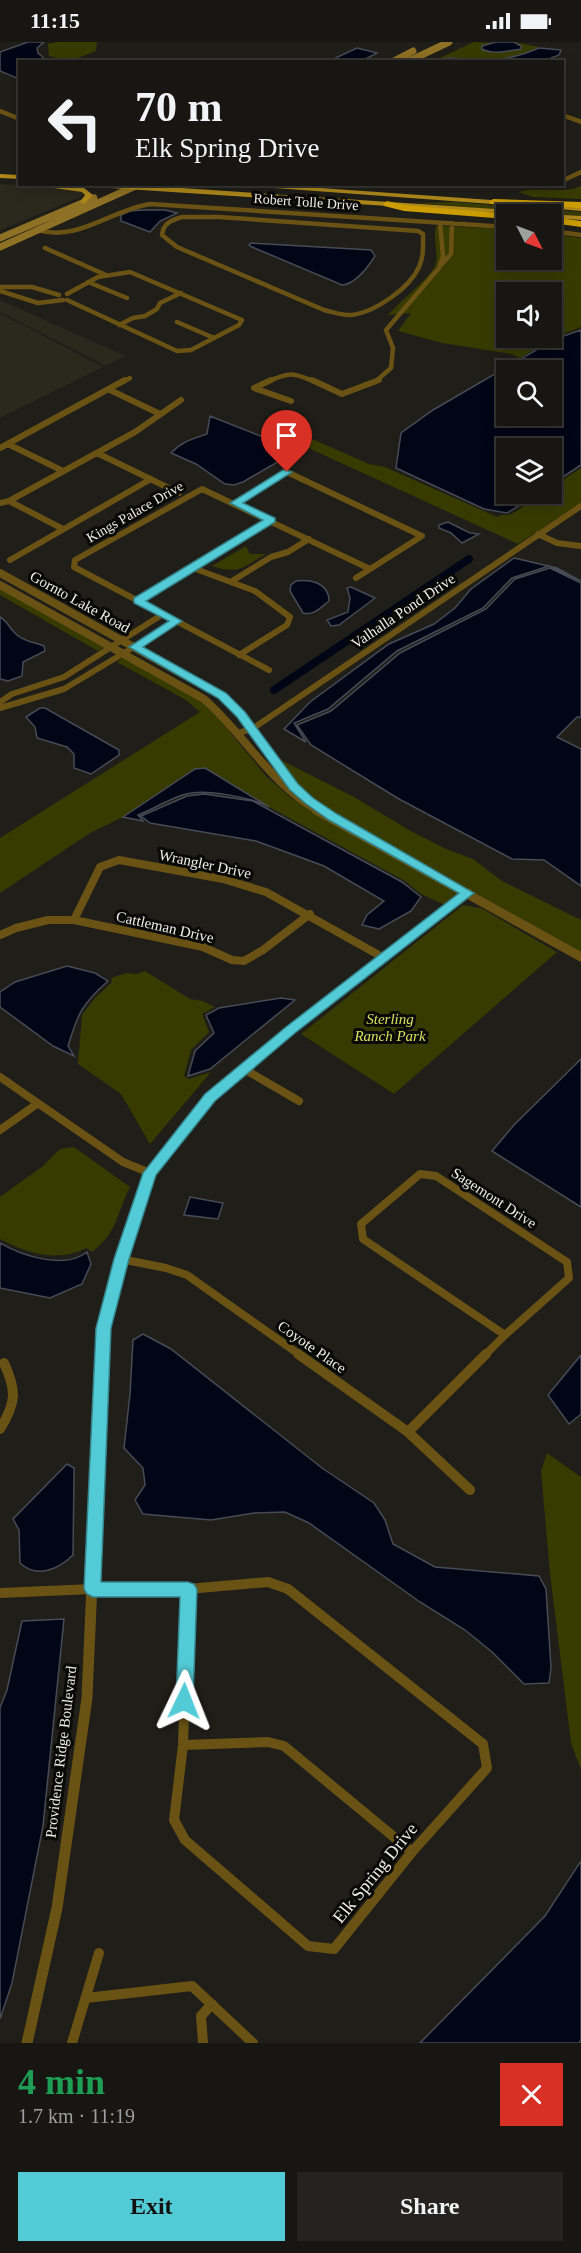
<!DOCTYPE html>
<meta charset="utf-8">
<style>
:root{--surface:#171612;--page:#242320;--text:#f1f3f6;--muted:#9e9f9f;--line:#363532;--accent:#52cbd7}
body{margin:0;font-family:"Times New Roman",serif;background:var(--page);color:var(--text);height:100vh;display:flex;flex-direction:column;font-size:22px;white-space:nowrap}
*{box-sizing:border-box;margin:0}
p{font-size:20px;color:var(--muted)}
.icon{flex:none;width:33px;height:33px;fill:none;stroke:currentColor;stroke-width:2;stroke-linecap:round;stroke-linejoin:round}
.map{position:relative;height:2001px;overflow:hidden}
.panel{display:flex;flex-direction:column;background:var(--surface);flex:1}
.panel>*{flex:none}
.top-card{position:absolute;left:18px;top:18px;width:546px;height:126px;border-radius:0px;box-shadow:0 3px 15px #0003,0 0 0 2px var(--line);background:#171612;color:var(--text);overflow:hidden}
.needle{width:39px;rotate:132deg}
.fabs{position:absolute;left:496px;top:162px;display:grid;gap:12px}
.fabs a{display:grid;place-items:center;width:66px;height:66px;border-radius:0px;background:var(--surface);box-shadow:0 3px 15px #0003,0 0 0 2px var(--line);font-size:30px}
.pin{position:absolute;display:grid;place-items:center;width:51px;height:51px;color:#fff;margin:-62px -26px;border-radius:50% 50% 50% 0;rotate:-45deg;box-shadow:0 0 6px #0007}
.pin .icon{rotate:45deg}
.me{position:absolute;width:66px;margin:-33px;rotate:2deg;stroke-linejoin:round;filter:drop-shadow(0 0 4px #0008)}
.turn{display:flex;align-items:center;gap:21px;height:126px;padding:0 18px;font-size:27px}
.turn .icon{width:78px;height:78px;stroke-width:2.5}
.turn b{display:block;font-size:42px;line-height:51px}
.round{display:grid;place-items:center;flex:none;width:63px;height:63px;border-radius:0px;background:var(--page)}
.headline{display:flex;align-items:center;justify-content:space-between;height:102px;padding:0 18px}
h1{font-size:36px;font-weight:800;line-height:45px;color:#1e9e55}
.action{display:flex;gap:12px;margin-top:auto;padding:12px 18px}
.action a{flex:1;height:69px;border-radius:0px;background:var(--accent);color:#111;font-size:24px;font-weight:800;line-height:69px;text-align:center}
.action a+a{background:var(--page);color:var(--text)}
.status{display:flex;justify-content:space-between;align-items:center;height:42px;padding:0 30px;background:var(--surface);direction:ltr}
.status svg{height:16px;fill:currentColor}
.map>svg:first-child{display:block}
.built{fill:#2b281d}
.green{fill:#383b00;fill-rule:evenodd}
.water{fill:#000616;stroke:#474b55;stroke-width:1.5;fill-rule:evenodd}
.lines{fill:none;stroke-linecap:round;stroke-linejoin:round}
.canal{stroke:#000616;stroke-width:8}
.minor-far3{stroke:#695214;stroke-width:4.5}
.minor-far2{stroke:#695214;stroke-width:6}
.minor-far1{stroke:#695214;stroke-width:8}
.minor{stroke:#695214;stroke-width:10}
.tertiary-far2{stroke:#695214;stroke-width:8}
.tertiary-far1{stroke:#695214;stroke-width:9}
.tertiary{stroke:#695214;stroke-width:11}
.secondary{stroke:#8e7124;stroke-width:7}
.primary{fill:#ae881b;fill-rule:evenodd}
.motorway{fill:#cb9d01;fill-rule:evenodd}
.route{fill:#52cbd7;stroke:#35848c;stroke-width:1.5}
.labels{text-anchor:middle;dominant-baseline:central;stroke-width:6;stroke-linejoin:round;paint-order:stroke}
.far-street-label{font-size:14px;fill:#eeede9;stroke:#080806}
.street-label{font-size:15px;fill:#eeede9;stroke:#080806}
.park-label{font-size:15px;font-style:italic;fill:#d9e15e;stroke:#080806}
.near-street-label{font-size:18px;fill:#eeede9;stroke:#080806}
</style>
<div class="status"><b>11:15</b><svg viewBox="0 0 49 12"><path d="M0 12V9h3v3zM5 12V6h3v6zM10 12V3h3v9zM15 12V0h3v12zM26 1h20v11H26zM47 4h2v5h-2z"/></svg></div>
<div class="map">
<svg width="581" height="2001" viewBox="0 0 581 2001">
<rect width="100%" height="100%" fill="#1f1e18"/>
<path class="built" d="M0 142 75 147 82 149 83 154 0 188Z
M0 258 114 309 126 314 106 324 0 270Z
M0 272 25 284 103 325 0 376Z"/>
<path class="green" d="M57 0H97L96 9 70 19 49 14 48 2Z
M474 0 520 2 514 0 539 5C515 21 483 18 455 16 447 15 439 19 431 20Z
M581 144V157L533 155 518 150C539 144 561 153 581 144Z
M455 160 581 170V174L415 161Z
M436 184 507 187V218H552V192L581 196V285L553 296 520 316 511 312 442 301 398 289 411 271 388 273C398 261 434 233 436 221 438 209 433 197 436 184ZM507 250H552V296H507Z
M303 393 369 422 385 425 497 475C502 472 505 474 511 472 526 465 535 452 552 452V445L581 426V461L518 502 304 404Z
M246 504 250 512H266C243 525 239 533 212 524Z
M0 547 105 605 98 609 0 553Z
M124 615 188 650 211 667 266 734 291 756 461 851 445 863 421 852 405 839 269 765 205 726 195 727 123 775 90 791 0 851V796L200 670 186 658 117 620Z
M281 718 354 755 409 788 446 807 473 817 502 839 581 878V911L336 773 302 748Z
M463 863 481 866 557 910 394 1052 301 992Z
M145 929 190 957 203 959 215 965 202 972 209 990 191 1008 184 1034 189 1037 211 1030 150 1102 121 1052 78 1022 82 973 95 956 112 940 111 936 126 931 137 932Z
M74 1105 130 1145C116 1173 118 1190 92 1210L86 1206C59 1221 26 1211 0 1197V1155L43 1124 60 1107Z
M547 1411 581 1435V1728L571 1701 550 1532 541 1429Z"/>
<path class="water" d="M28 0H44L37 6 38 11 46 18 53 19 20 20 19 37 0 29V10Z
M496 0H514L521 4V7C508 9 493 13 482 7V4Z
M357 6 377 11 362 19H329Z
M539 6 561 8 559 13 551 16 549 19H436C450 12 463 19 479 19 501 18 518 15 539 6Z
M143 168H165L177 171 160 179 150 190 121 179V173L130 169Z
M251 201 371 208 375 214C368 225 356 242 342 243L252 205 249 203Z
M581 288V423L552 442V406H507V452H538L507 471 484 467 396 426 401 391 433 368 555 297ZM507 328H552V374H507Z
M210 374 288 405 291 410 288 414 243 440 234 443 225 442 196 422 171 411C181 400 192 397 207 392Z
M448 480 470 491 479 492 462 501 451 491 439 486V483Z
M514 516 557 526 581 539 549 524 512 536 483 566 397 609 328 667 294 681 306 700 284 687 310 660 389 602 434 582 455 566 471 547Z
M550 526 581 541V675H577L557 695 581 707V844L544 818 512 817 399 757 311 703 297 683 331 669 400 611 486 567 515 537Z
M296 539C311 537 329 541 329 559 321 565 314 574 303 571L290 549 291 543Z
M351 545 375 556 339 583 331 584 327 578 348 570 350 556 347 546Z
M0 575C7 579 10 587 17 593 25 600 35 600 44 604L45 609 23 620 22 634 8 639 0 637Z
M40 666H45L119 708V713L91 732 74 726V712L67 705 37 696 35 685 26 675Z
M205 726 269 765C252 755 205 747 186 752 170 756 154 767 138 773L143 779 123 775 195 727Z
M204 752 253 759 402 840 421 855 411 869 379 887 362 883 367 873 384 859 324 824 256 799 150 781 141 774 187 754Z
M67 924 95 931 108 939C82 962 78 971 68 1004L74 1014 53 1004 0 965V950L15 940Z
M281 956 295 958 210 1027 188 1034 195 1009 214 991 206 973 219 966Z
M581 1017V1165L492 1109 514 1083Z
M190 1155 223 1161 218 1177 184 1173Z
M0 1201C22 1214 65 1228 87 1210L91 1222 82 1242 50 1256 0 1246Z
M143 1292 171 1307 322 1426 374 1461 385 1478 393 1502 435 1525 539 1534 546 1547 551 1626 549 1641 524 1642 492 1610 465 1588 420 1560 309 1481 285 1470 254 1471 211 1478 143 1472 135 1458 145 1443 143 1426 124 1406 130 1352 133 1298Z
M581 1313V1372L569 1382 548 1353Z
M67 1422 74 1426V1432L73 1513C59 1527 37 1537 20 1521L19 1488 13 1477Z
M64 1577 43 1784 12 1941 0 1977V1666L7 1648 22 1579Z
M581 1819V1998L579 2001H420L545 1874Z"/>
<g class="lines">
<path class="canal" d="M274 648 469 517"/>
<path class="minor-far3" d="M0 69 20 77
M562 73 581 80
M562 139 581 130
M540 142H556
M182 175H219L418 189 423 192C423 203 424 214 419 225 410 246 375 270 352 273 343 274 333 270 324 268L177 205 162 193C163 181 172 178 182 175Z
M38 188C78 200 111 168 150 162L507 185
M552 189 581 193
M45 206 106 233
M442 222 451 212 452 181
M88 240 127 256
M0 245H32L59 253
M0 249 38 261 63 258
M67 252 98 235 130 230 242 278 239 283 191 308 177 309 67 258
M177 280 214 296
M119 283 133 276 145 274 157 267 160 261 181 251
M123 340 130 336
M267 340C289 330 293 330 315 340
M375 340 391 326 393 306 386 288 439 226 443 214 440 181"/>
<path class="minor-far2" d="M271 338 254 346 291 359
M312 338 342 352 379 338
M110 348 160 372
M8 402 63 429
M0 406 125 338
M97 411 179 451
M9 459 63 487
M0 461 9 459 135 390 181 358
M235 461 287 430 422 494 356 536
M538 492 557 501 581 504
M10 518 151 437
M193 526 255 549 290 575 287 583 239 613
M232 539 271 515 288 510 309 497
M138 559 271 478
M269 628 74 525 75 518 202 447 370 527
M0 660 12 652 64 635 163 572
M0 666 64 647 177 579
M238 691 252 687 581 464"/>
<path class="minor-far1" d="M74 878 100 825 119 818 223 837 266 850 384 916
M0 893 16 886 48 878H74L203 905 232 918 244 919 263 908 310 872
M244 1027 299 1059
M0 1035 123 1120 150 1131
M0 1088 37 1062
M420 1132 436 1134 567 1220 569 1236 505 1293 363 1197 361 1182Z
M121 1217 166 1226 187 1233 300 1313
M485 1313 505 1293"/>
<path class="minor" d="M298 1312 408 1390 470 1448
M0 1387C16 1361 17 1349 4 1321
M408 1390 486 1312
M268 1540 288 1547 483 1702 487 1726 412 1810 334 1907 308 1904 185 1798 174 1778 183 1703 188 1547Z
M0 1551 93 1547H188
M183 1703 268 1700 284 1704 412 1810
M86 1956 192 1944 253 2001
M72 2001 99 1911
M203 2001 201 1974 212 1962"/>
<path class="tertiary-far2" d="M0 531 222 654 241 673 294 745 304 755
M0 543 204 657C245 693 270 742 319 769"/>
<path class="tertiary-far1" d="M316 768 581 915
M102 1313 103 1286 121 1217 150 1131 210 1055 291 988 468 851"/>
<path class="tertiary" d="M27 2001 57 1866 87 1656 102 1312"/>
<path class="secondary" d="M392 20 413 9
M407 20 449 0
M0 196 94 156
M0 205 140 142"/>
<path class="primary" d="M0 132 20 133V137L0 136Z
M26 142H54L84 146 93 153 84 162 80 160 85 153 82 150Z
M77 142H122L538 170 542 172H511L80 144Z
M219 142H263L506 159 510 161 506 163Z
M532 161 581 165V169L535 165 531 163Z
M549 172 581 174V178L552 176V172Z"/>
<path class="motorway" d="M493 157 581 160V166L490 162 489 160Z
M387 159 404 163 510 172H507V177L404 169 384 164 383 162Z
M552 175 581 179V185L552 181Z"/>
</g>
<path class="route" d="M283 428 292 430 243 461 275 476V480L146 559 182 579 143 605 226 651 245 670 298 742 313 756 337 772 474 851 295 991 215 1059 156 1133 129 1217 111 1286 101 1540H188L194 1542 197 1547 193 1659 191 1665 184 1667 178 1665 176 1659 180 1555H93L87 1552 84 1547 96 1286 114 1217 143 1131 205 1052 286 985 459 851 329 778 305 761 290 748 237 675 218 656 129 605 169 579 134 561V556L263 478 230 461Z"/>
<g class="labels">
<g class="far-street-label">
<text transform="translate(306 160) rotate(4)">Robert Tolle Drive</text>
<text transform="translate(135 470) rotate(-30)">Kings Palace Drive</text>
</g>
<g class="street-label">
<text transform="translate(80 560) rotate(29)">Gornto Lake Road</text>
<text transform="translate(403 569) rotate(-34)">Valhalla Pond Drive</text>
<text transform="translate(205 822) rotate(12)">Wrangler Drive</text>
<text transform="translate(165 885) rotate(13)">Cattleman Drive</text>
<text transform="translate(494 1156) rotate(33)">Sagemont Drive</text>
<text transform="translate(312 1305) rotate(35)">Coyote Place</text>
<text transform="translate(61 1710) rotate(-83)">Providence Ridge Boulevard</text>
</g>
<g class="park-label">
<text x="390" y="977">Sterling<tspan x="390" dy="17">Ranch Park</tspan></text>
</g>
<g class="near-street-label">
<text transform="translate(375 1831) rotate(-51)">Elk Spring Drive</text>
</g>
</g>
</svg>
<div class="fabs">
<a><svg class="needle" viewBox="-14 -14 28 28"><path d="M0-13l5 13h-10z" fill="#e53935"/><path d="M0 13l5-13h-10z" fill="#9e9f9f"/></svg></a>
<a><svg class="icon" aria-label="sound" viewBox="0 0 24 24"><path d="M4 9h4l5-4v14l-5-4H4zM17 9q2 3 0 6"/></svg></a>
<a><svg class="icon" aria-label="search" viewBox="0 0 24 24"><circle cx="10" cy="10" r="6"/><path d="M15 15l6 6"/></svg></a>
<a><svg class="icon" aria-label="layers" viewBox="0 0 24 24"><path d="M12 4l9 5-9 5-9-5zM3 14l9 5 9-5"/></svg></a>
</div>
<div class="pin" style="left:287px;top:430px;background:#d93025"><svg class="icon" aria-label="arrive" viewBox="0 0 24 24"><path d="M6 21V4h12l-3 4 3 4H6"/></svg></div>
<svg class="me" style="left:184px;top:1659px" viewBox="-20 -20 40 40"><path d="M0-17L14 15 0 8-14 15z" fill="#52cbd7" stroke="#fff" stroke-width="4"/></svg>
<div class="top-card">
<div class="turn"><svg class="icon" aria-label="left" viewBox="0 0 24 24"><path d="M17 20v-9H6M10 6l-5 5 5 5"/></svg><div><b>70 m</b>Elk Spring Drive</div></div>
</div>
</div>
<section class="panel">
<div class="headline"><div><h1>4 min</h1><p>1.7 km · 11:19</p></div><a class="round" style="background:#d93025;color:#fff"><svg class="icon" aria-label="close" viewBox="0 0 24 24"><path d="M6 6l12 12M18 6L6 18"/></svg></a></div>
<div class="action"><a>Exit</a><a>Share</a></div>
</section>
